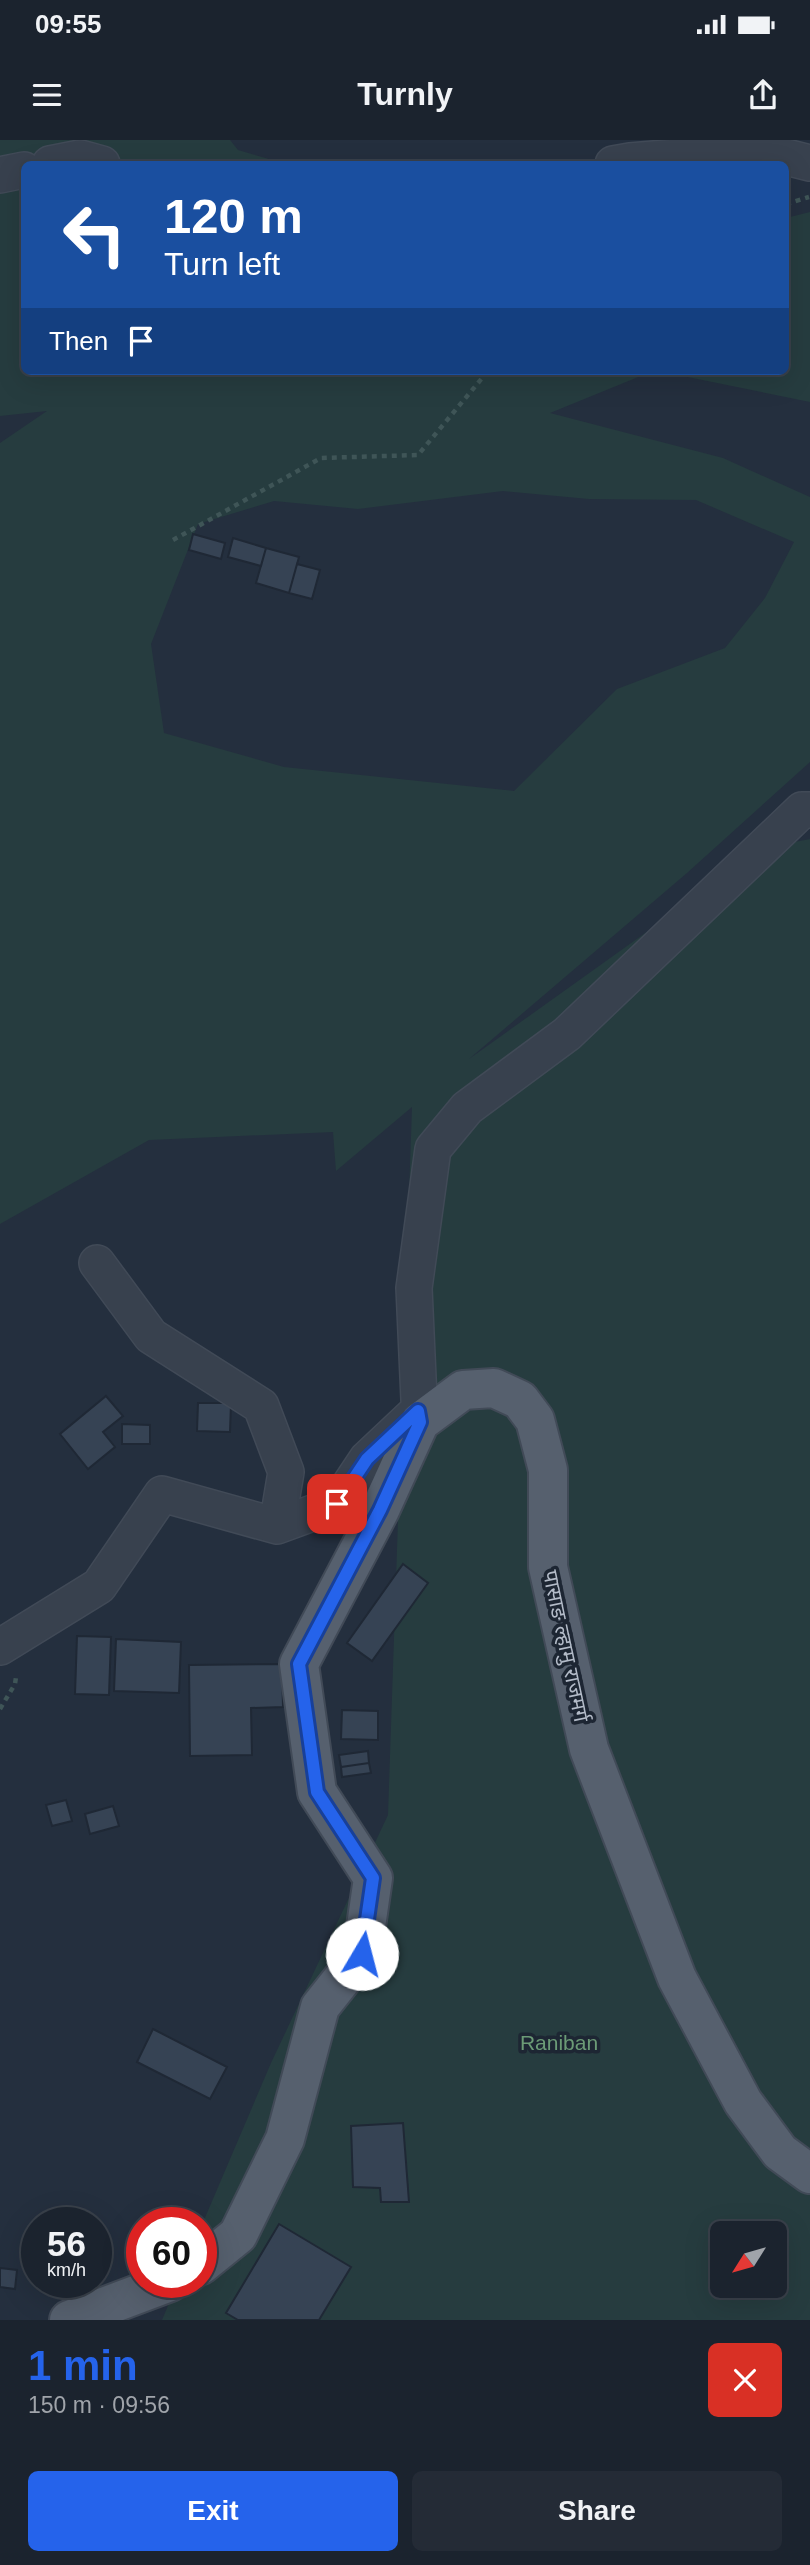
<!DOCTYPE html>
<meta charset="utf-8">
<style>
:root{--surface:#1b232e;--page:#242b36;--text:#f1f3f6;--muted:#a0a4aa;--line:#39404a;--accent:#2563eb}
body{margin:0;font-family:Arial,"Noto Sans Devanagari",sans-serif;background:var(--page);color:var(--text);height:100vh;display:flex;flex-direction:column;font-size:26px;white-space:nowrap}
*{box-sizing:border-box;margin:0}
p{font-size:23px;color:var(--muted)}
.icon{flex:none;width:38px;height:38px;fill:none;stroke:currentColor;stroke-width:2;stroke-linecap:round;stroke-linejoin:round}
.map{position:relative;height:2180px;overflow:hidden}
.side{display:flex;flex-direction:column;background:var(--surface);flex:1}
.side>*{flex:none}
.hud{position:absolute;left:21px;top:21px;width:768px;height:214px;border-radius:10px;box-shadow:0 7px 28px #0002,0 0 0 2px var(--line);background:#1a4fa0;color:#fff;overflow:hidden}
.needle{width:46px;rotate:233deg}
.buttons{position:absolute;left:710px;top:2081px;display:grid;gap:14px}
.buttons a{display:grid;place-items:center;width:77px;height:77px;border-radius:10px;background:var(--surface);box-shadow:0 7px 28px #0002,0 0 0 2px var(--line);font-size:35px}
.speed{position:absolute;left:21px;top:2067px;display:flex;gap:14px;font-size:35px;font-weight:700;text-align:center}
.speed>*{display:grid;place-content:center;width:91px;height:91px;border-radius:50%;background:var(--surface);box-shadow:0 7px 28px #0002,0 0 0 2px var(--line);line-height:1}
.speed small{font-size:18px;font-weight:400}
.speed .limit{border:10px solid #d22;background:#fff;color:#111}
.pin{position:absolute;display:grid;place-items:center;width:60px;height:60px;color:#fff;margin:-30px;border-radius:14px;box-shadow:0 4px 10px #0006}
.me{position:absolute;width:77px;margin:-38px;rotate:8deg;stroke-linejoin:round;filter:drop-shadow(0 0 5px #0008)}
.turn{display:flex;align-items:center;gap:24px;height:147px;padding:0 28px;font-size:32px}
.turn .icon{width:91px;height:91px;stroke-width:2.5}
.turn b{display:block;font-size:49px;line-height:60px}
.then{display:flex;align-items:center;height:66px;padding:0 28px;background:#0003;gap:14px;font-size:26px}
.round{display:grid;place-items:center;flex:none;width:74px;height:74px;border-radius:10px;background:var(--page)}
.headline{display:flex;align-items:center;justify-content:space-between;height:119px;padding:0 28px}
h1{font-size:42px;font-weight:800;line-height:52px;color:var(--accent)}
.cta{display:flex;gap:14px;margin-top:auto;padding:14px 28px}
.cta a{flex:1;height:80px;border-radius:10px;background:var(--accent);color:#fff;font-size:28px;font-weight:800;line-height:80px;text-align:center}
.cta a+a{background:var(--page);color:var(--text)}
.status{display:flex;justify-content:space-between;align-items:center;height:49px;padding:0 35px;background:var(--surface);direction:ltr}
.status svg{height:19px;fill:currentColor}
header{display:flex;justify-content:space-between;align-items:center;height:91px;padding:0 28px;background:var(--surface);font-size:32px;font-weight:800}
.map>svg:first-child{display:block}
.green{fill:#263c3f;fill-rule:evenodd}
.building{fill:#364354;stroke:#1f2835;stroke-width:2}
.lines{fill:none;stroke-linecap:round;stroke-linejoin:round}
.minor-casing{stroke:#414a57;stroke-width:38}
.primary-casing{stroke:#414a57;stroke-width:42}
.path{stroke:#3f5557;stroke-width:4.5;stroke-dasharray:5 5;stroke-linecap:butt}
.minor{stroke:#38414e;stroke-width:35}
.primary{stroke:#56606e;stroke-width:38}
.route-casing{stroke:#184099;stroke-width:18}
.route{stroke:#2563eb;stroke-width:12}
.labels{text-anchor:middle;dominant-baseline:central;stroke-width:7;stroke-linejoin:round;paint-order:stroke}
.street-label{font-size:21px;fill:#b4bcc9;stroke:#1d2633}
.park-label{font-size:21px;fill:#6b9a76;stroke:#1d2633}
</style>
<div class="status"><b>09:55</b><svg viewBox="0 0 49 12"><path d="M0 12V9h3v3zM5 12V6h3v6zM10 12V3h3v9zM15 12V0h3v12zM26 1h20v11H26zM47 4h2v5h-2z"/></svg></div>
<header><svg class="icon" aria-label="menu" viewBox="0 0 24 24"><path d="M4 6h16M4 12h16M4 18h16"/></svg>Turnly<svg class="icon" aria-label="share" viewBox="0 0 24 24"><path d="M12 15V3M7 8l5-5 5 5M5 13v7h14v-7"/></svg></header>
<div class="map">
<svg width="810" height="2180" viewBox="0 0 810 2180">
<rect width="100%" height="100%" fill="#242f3e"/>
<path class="green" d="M0 0H230L238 10 286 24H24V231H653L550 273 723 318 810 357V622L687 733 469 919 764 708 810 699V2180H162L178 2142H201V2087L271 1923 388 1675 412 967 336 1031 333 992 149 1000 0 1084V303L47 271 0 276ZM503 351 589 359 696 360 794 402 765 458 725 508 617 549 514 651 284 627 164 593 151 504 198 384 274 361 358 369ZM723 2093H775V2146H723Z
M810 72V262L658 231H786V78Z"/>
<path class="building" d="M193 394 225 403 221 419 189 410Z
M233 398 266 408 261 426 228 417Z
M266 408 299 417 289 453 256 443Z
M297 424 320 430 312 459 289 453Z
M106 1256 123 1276 103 1292 115 1307 88 1329 60 1294Z
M198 1263H231L230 1292 197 1291Z
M122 1284 150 1285V1304H122Z
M403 1424 428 1443 372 1521 347 1503Z
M77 1496 111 1497 109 1555 75 1554Z
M116 1499 181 1502 179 1553 114 1551Z
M282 1524 283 1567 251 1568 252 1615 190 1616 189 1525Z
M342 1570 378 1571V1600L341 1599Z
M368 1611 369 1623 341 1627 339 1615Z
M369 1623 371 1633 342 1637 341 1627Z
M66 1660 72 1681 52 1686 46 1665Z
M113 1666 119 1686 90 1694 85 1674Z
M153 1889 227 1927 210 1959 137 1922Z
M403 1983 409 2062H381L380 2048 353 2047 351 1986Z
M279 2084 351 2127 319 2180H238L226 2173Z
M0 2128 17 2130 15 2149 0 2147Z"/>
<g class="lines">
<defs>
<path id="minor" d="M755 0 758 10 810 23
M50 24 80 18 102 24
M613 24 630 21 758 10
M0 35 24 30
M97 1123 151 1196 261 1266 286 1332 277 1386
M420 1282 414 1148 433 1009 467 968 567 894 802 670H810
M0 1507 99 1446 162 1354 277 1386 337 1364 367 1319 418 1271"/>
<path id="primary" d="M201 2125 238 2095 285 1999 320 1867 362 1814 373 1738 317 1652 299 1524 380 1370 420 1282 463 1250 494 1248 520 1260 535 1280 548 1330V1427L589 1609 677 1838 743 1962 780 2012 810 2034
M69 2180 170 2142"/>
</defs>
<use href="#minor" class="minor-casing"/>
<use href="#primary" class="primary-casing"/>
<path class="path" d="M786 64 809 57
M173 400 321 318 418 315 488 231
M0 1569 15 1544 16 1537"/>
<use href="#minor" class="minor"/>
<use href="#primary" class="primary"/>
</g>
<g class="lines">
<defs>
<path id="route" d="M337 1364 367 1319 418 1271 420 1282 380 1370 299 1524 317 1652 373 1738 362 1814"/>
</defs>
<use href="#route" class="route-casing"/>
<use href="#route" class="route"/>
</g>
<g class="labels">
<g class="street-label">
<text transform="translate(566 1506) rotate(78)">पासाङ ल्हामु राजमर्ग</text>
</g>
<g class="park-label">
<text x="559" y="1902">Raniban</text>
</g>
</g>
</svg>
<div class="buttons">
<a><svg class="needle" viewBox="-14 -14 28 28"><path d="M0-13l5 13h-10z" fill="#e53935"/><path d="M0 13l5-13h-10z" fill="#a0a4aa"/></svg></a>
</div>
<div class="speed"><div>56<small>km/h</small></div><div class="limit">60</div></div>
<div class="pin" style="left:337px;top:1364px;background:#d93025"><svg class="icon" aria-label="arrive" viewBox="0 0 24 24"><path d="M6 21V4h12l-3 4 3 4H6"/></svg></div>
<svg class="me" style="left:362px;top:1814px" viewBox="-20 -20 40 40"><circle r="19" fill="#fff"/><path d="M0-13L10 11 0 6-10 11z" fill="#2563eb"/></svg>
<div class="hud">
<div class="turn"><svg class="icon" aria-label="left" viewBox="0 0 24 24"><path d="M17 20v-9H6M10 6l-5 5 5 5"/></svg><div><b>120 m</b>Turn left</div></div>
<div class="then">Then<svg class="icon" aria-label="arrive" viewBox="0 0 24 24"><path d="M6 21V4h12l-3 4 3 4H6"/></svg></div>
</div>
</div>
<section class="side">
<div class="headline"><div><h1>1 min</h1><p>150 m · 09:56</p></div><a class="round" style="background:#d93025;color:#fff"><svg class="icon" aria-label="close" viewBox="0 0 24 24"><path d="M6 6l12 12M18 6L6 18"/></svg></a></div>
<div class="cta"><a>Exit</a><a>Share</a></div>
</section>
